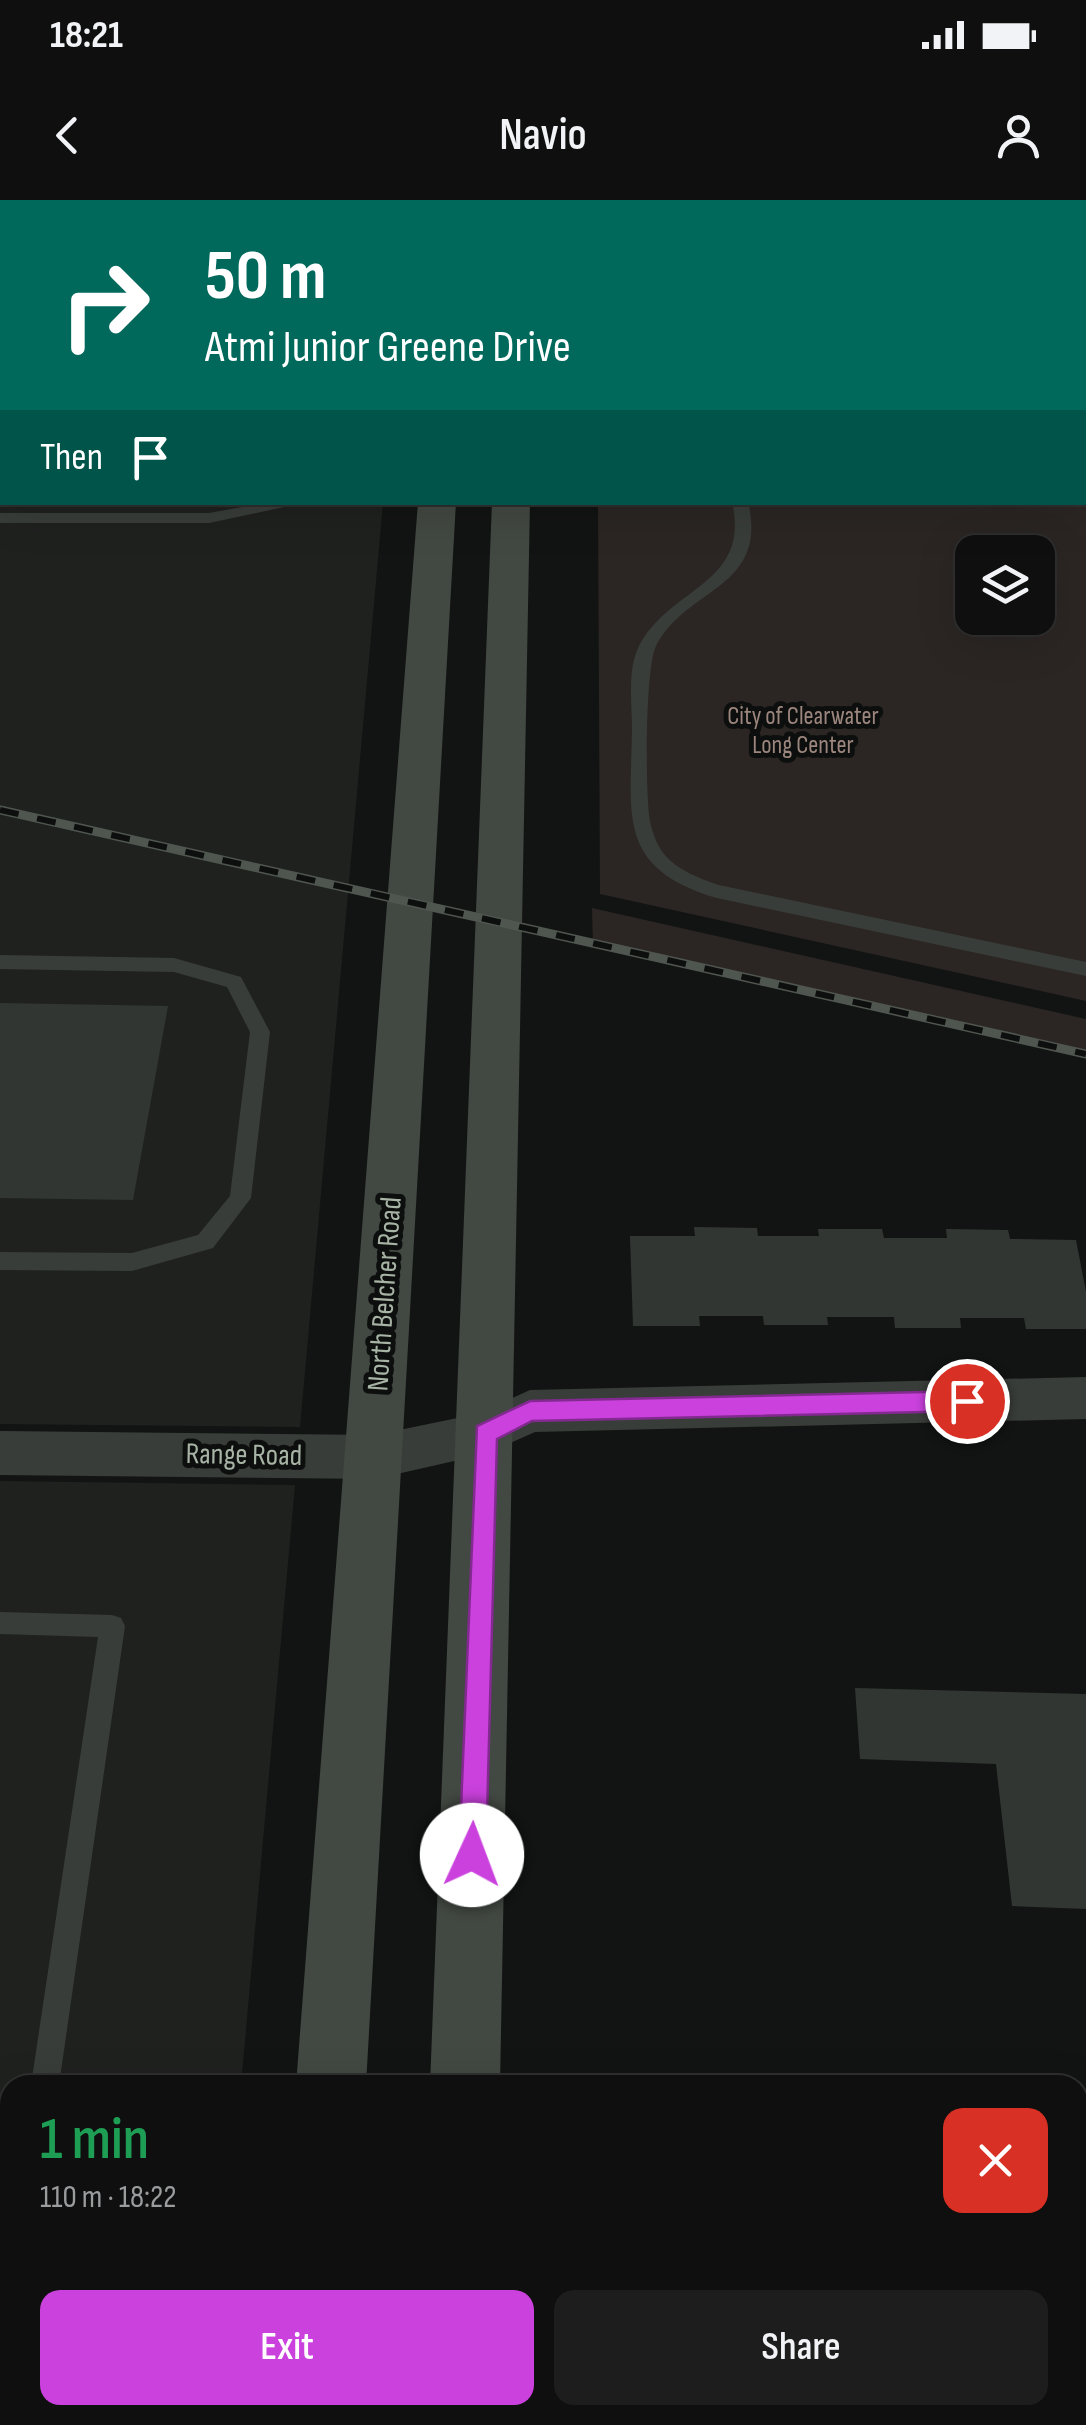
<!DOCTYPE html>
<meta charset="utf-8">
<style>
:root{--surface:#0e0f0e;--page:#1c1d1c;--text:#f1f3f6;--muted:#9b9c9e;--line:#2e2f2e;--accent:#ca41dd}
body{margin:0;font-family:"Sofia Sans Condensed",sans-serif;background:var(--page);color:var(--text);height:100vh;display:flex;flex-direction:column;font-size:38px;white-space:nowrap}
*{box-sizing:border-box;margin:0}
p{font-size:32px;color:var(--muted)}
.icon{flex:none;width:55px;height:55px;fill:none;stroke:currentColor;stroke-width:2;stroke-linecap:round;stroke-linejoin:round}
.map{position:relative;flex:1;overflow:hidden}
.panel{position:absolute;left:0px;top:1875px;width:1088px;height:350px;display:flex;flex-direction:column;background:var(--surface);border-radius:30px 30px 0 0;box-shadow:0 10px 40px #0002,0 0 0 2px var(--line)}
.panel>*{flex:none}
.top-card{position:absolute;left:0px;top:0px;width:1088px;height:305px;box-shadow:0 10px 40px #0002,0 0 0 2px var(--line);background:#00695c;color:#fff;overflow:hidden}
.controls{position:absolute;left:955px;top:335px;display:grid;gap:20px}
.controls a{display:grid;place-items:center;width:100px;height:100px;border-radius:20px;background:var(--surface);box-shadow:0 10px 40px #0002,0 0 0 2px var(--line);font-size:50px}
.pin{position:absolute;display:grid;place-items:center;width:85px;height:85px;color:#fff;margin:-42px;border:5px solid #fff;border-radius:50%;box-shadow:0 2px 10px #0007}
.me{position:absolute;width:110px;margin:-55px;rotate:2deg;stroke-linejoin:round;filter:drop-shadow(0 0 8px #0008)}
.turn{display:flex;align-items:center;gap:35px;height:210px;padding:0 40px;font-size:45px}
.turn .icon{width:130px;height:130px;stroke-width:2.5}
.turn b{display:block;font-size:70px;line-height:85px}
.then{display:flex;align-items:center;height:95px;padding:0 40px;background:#0003;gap:20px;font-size:38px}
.round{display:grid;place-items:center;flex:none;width:105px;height:105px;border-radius:20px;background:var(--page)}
.headline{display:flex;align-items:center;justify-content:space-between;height:170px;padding:0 40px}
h1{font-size:60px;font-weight:600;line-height:75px;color:#1e9e55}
.primary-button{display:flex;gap:20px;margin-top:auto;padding:20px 40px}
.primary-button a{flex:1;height:115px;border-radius:20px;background:var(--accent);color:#fff;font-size:40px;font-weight:600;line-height:115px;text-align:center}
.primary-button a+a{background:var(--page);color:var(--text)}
.status{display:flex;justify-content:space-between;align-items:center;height:70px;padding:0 50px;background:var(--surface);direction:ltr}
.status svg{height:28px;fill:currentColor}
header{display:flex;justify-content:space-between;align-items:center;height:130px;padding:0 40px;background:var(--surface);font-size:45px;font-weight:600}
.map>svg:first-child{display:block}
.built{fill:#1f211f}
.green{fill:#2b2623;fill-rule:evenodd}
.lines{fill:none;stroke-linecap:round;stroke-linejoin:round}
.stream{fill:#323b2d;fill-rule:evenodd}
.building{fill:#323633}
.lane{fill:#393d39;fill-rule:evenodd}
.street{fill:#393d39;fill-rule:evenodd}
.secondary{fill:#424842;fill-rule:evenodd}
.rail-casing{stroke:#4f554f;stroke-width:9}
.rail{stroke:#0d0f0e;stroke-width:6;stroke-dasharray:19;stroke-linecap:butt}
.route{fill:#ca41dd;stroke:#832a90;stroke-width:2.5}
.labels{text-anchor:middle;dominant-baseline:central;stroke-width:10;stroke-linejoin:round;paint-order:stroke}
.far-park-label{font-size:25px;fill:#9c867e;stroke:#0d0f0e}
.street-label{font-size:30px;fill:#a7b3a5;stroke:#0d0f0e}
</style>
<div class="status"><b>18:21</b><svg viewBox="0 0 49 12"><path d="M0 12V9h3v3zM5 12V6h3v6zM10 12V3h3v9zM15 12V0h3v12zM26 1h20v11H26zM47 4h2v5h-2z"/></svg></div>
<header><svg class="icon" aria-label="back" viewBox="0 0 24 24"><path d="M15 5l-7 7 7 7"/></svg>Navio<svg class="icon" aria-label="person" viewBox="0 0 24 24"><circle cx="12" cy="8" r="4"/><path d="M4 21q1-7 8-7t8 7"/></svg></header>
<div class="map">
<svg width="1086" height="2225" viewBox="0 0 1086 2225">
<rect width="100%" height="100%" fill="#121413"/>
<path class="built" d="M0 0H414L2 2V302L383 303 300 1227 0 1224Z
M0 1281 295 1285 241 1885H10V2215H211L210 2225H0Z"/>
<path class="green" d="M1086 111V801L600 694 598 303 1085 302ZM972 352H1038V418H972Z
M592 708 1086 819V851L593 745Z"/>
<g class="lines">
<path class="stream" d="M1058 0H1071L1072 2H1060Z
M1085 14H1086V20H1085Z"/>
</g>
<path class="building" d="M0 803 168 806 133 1000 0 998Z
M694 1027 757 1028 758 1036H819L818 1029H882L884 1038H947L946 1029 1008 1030 1010 1039 1076 1040 1086 1092V1129H1026L1024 1118H960L961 1128H895L894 1117H827L828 1125H764L763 1116H699L700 1126H633L630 1036H695Z
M855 1488 1086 1494V1709L1012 1706 996 1564 860 1559Z
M747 2215H843L852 2225H739Z
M907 2215H930L939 2225H899Z"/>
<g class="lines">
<path class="lane" d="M28 0H42L43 2H30Z
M1085 129H1086V138H1085Z
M270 302H308L209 323H0V313H209Z
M732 302H748C769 389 686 387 656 446 645 468 645 594 650 621 652 631 656 642 661 650 674 669 698 678 719 685L1086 762V776L717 698C616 668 631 616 632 529 632 502 627 470 639 446 670 386 751 385 732 302Z
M0 755 174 758 241 777 270 832 251 998 213 1048 132 1071 0 1070V1052L132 1053 198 1035 230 996 250 832 227 787 174 772 0 769Z
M0 1412 112 1415 121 1418 125 1426 59 1885H31L98 1437 0 1434Z
M10 2106V2201L0 2205V2110Z"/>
<path class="street" d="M1086 1177V1219L535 1232 485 1254 375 1279 0 1275V1231L375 1235 477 1214 530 1190Z"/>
<path class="secondary" d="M441 0H473V2H441Z
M503 0H535V2H503Z
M418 302H456L366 1885H296Z
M492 302H530L500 1885H430Z
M269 2215H347V2225H269Z
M416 2215H494V2225H416Z"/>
<defs>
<path id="rail" d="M0 610 1086 854"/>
</defs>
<use href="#rail" class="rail-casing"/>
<use href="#rail" class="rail"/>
</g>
<path class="route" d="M967 1191 978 1201 967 1211 532 1221 497 1239 486 1655 482 1664 472 1668 463 1664 459 1655 477 1226 530 1201Z"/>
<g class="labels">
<g class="far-park-label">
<text x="803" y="516">City of Clearwater<tspan x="803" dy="29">Long Center</tspan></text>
</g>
<g class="street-label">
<text transform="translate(385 1094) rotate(-86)">North Belcher Road</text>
<text transform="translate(244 1255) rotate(1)">Range Road</text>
</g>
</g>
</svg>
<div class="controls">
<a><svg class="icon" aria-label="layers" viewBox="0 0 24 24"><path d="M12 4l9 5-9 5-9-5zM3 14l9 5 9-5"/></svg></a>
</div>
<div class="pin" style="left:967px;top:1201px;background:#d93025"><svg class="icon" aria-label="arrive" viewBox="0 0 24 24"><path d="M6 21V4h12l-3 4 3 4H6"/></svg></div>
<svg class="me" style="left:472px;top:1655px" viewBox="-20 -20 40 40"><circle r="19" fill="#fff"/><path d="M0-13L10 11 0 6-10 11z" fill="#ca41dd"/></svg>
<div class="top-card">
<div class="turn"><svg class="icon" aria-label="right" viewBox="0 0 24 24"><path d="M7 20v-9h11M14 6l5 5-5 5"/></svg><div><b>50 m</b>Atmi Junior Greene Drive</div></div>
<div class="then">Then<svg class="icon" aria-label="arrive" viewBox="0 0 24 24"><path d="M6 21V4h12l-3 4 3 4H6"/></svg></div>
</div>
<section class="panel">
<div class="headline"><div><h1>1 min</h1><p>110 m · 18:22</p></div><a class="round" style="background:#d93025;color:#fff"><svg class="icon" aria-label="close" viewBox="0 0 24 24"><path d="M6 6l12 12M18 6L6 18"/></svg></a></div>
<div class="primary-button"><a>Exit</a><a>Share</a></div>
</section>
</div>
